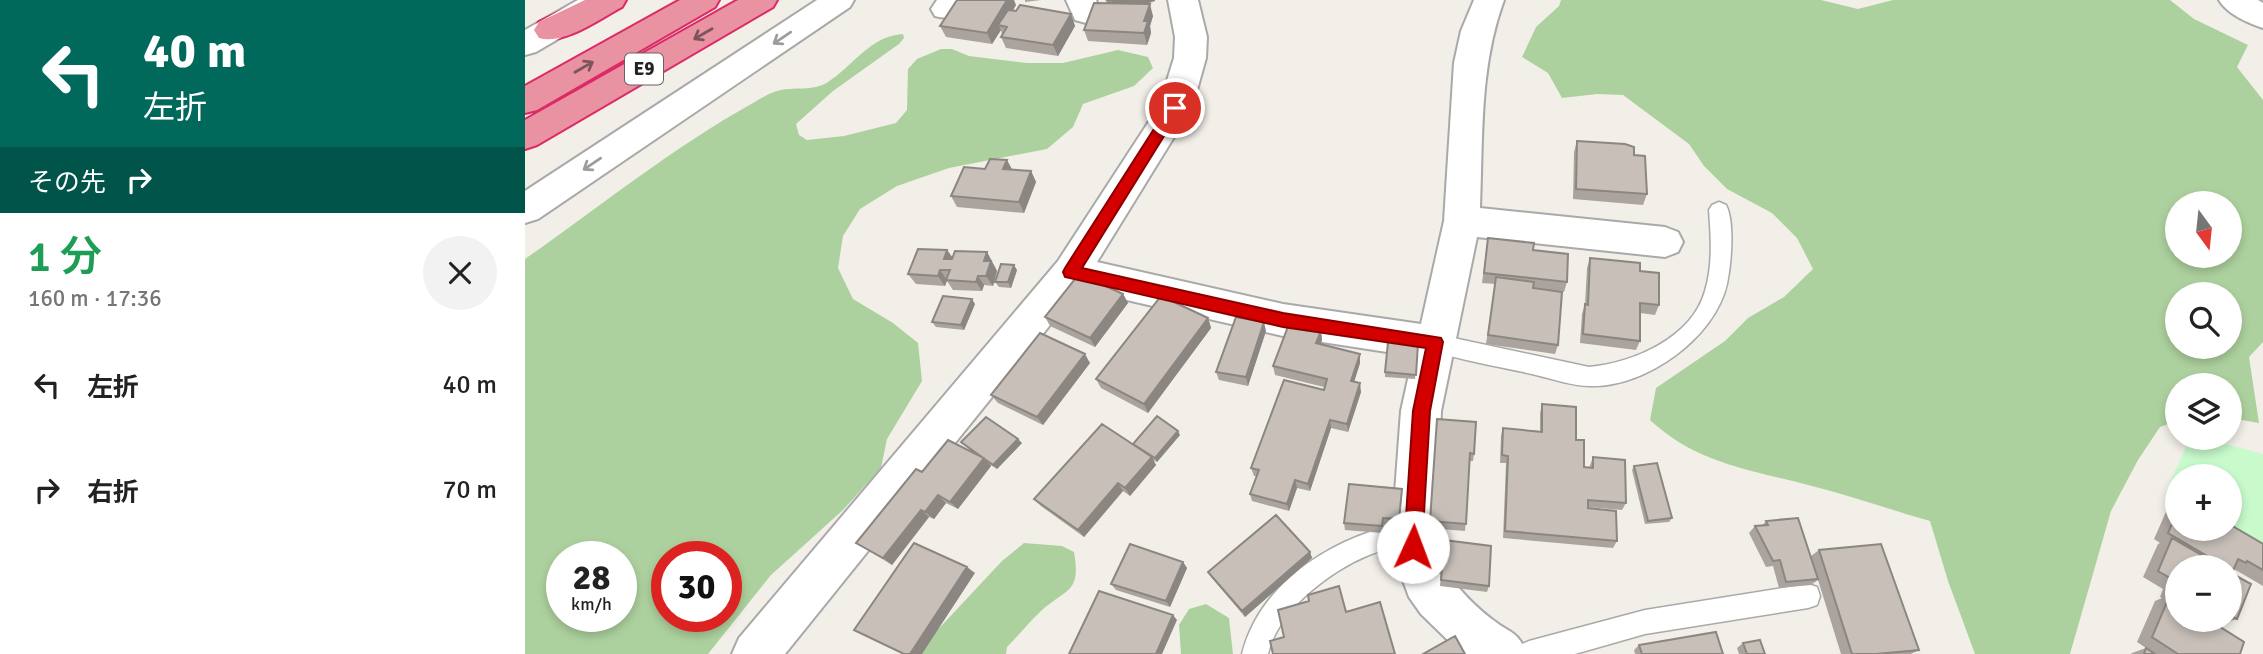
<!DOCTYPE html>
<html lang="ja">
<meta charset="utf-8">
<style>
:root{--surface:#fff;--page:#f2f2f2;--text:#222;--muted:#767676}
body{margin:0;font-family:Signika,"Noto Sans JP",sans-serif;background:var(--page);color:var(--text);height:100vh;display:flex;flex-direction:column;font-size:26px;white-space:nowrap}
*{box-sizing:border-box;margin:0}
p{font-size:23px;color:var(--muted)}
.icon{flex:none;width:38px;height:38px;fill:none;stroke:currentColor;stroke-width:2;stroke-linecap:round;stroke-linejoin:round}
.map{position:relative;flex:1;overflow:hidden}
.side{display:flex;flex-direction:column;background:var(--surface);width:525px}
.side>*{flex:none}
.guide{background:#00695c;color:#fff;overflow:hidden}
.needle{width:46px;rotate:165deg}
.fabs{position:absolute;left:1640px;top:191px;display:grid;gap:14px}
.fabs a{display:grid;place-items:center;width:77px;height:77px;border-radius:50%;background:var(--surface);box-shadow:0 4px 10px #0003;font-size:35px}
.speed{position:absolute;left:21px;top:541px;display:flex;gap:14px;font-size:35px;font-weight:700;text-align:center}
.speed>*{display:grid;place-content:center;width:91px;height:91px;border-radius:50%;background:var(--surface);box-shadow:0 4px 10px #0003;line-height:1}
.speed small{font-size:18px;font-weight:400}
.speed .limit{border:10px solid #d22;background:#fff;color:#111}
.pin{position:absolute;display:grid;place-items:center;width:60px;height:60px;color:#fff;margin:-30px;border:4px solid #fff;border-radius:50%;box-shadow:0 2px 7px #0007}
.me{position:absolute;width:77px;margin:-38px;rotate:2deg;stroke-linejoin:round;filter:drop-shadow(0 0 5px #0008)}
.turn{display:flex;align-items:center;gap:24px;height:147px;padding:0 28px;font-size:32px}
.turn .icon{width:91px;height:91px;stroke-width:2.5}
.turn b{display:block;font-size:49px;line-height:60px}
.then{display:flex;align-items:center;height:66px;padding:0 28px;background:#0003;gap:14px;font-size:26px}
.round{display:grid;place-items:center;flex:none;width:74px;height:74px;border-radius:37px;background:var(--page)}
.headline{display:flex;align-items:center;justify-content:space-between;height:119px;padding:0 28px}
h1{font-size:42px;font-weight:600;line-height:52px;color:#1e9e55}
ul{padding:0;list-style:none}
li{display:flex;align-items:center;gap:21px;height:105px;padding:0 28px}
li div{flex:1}
li b{display:block;font-size:26px}
li em{font-style:normal}
main{display:flex;flex:1;min-height:0}
.map>svg:first-child{display:block}
.forest{fill:#add19e;fill-rule:evenodd}
.park{fill:#c8facc}
.lines{fill:none;stroke-linecap:round;stroke-linejoin:round}
.service-casing{stroke:#a9a9a9;stroke-width:3}
.minor-casing{stroke:#a9a9a9;stroke-width:4}
.motorway-casing{stroke:#dc2a67;stroke-width:4}
.service{fill:#fff;fill-rule:evenodd}
.minor{fill:#fff;fill-rule:evenodd}
.motorway{fill:#e892a2;fill-rule:evenodd}
.wall{fill:#aba49e;fill-rule:evenodd}
.shaded-wall{fill:#8b8681}
.building{fill:#c7bfb8;stroke:#8b8681;stroke-width:2}
.oneway{stroke:#7b545c}
.oneway2{stroke:#9c9c9c}
.route{fill:#d40000;stroke:#8a0000;stroke-width:2}
.labels{text-anchor:middle;dominant-baseline:central;stroke-width:5;stroke-linejoin:round;paint-order:stroke}
.shield{fill:#fff;stroke:#646464;stroke-width:2}
.shield-label{font-size:19px;font-weight:bold;fill:#222}
</style>
<main>
<section class="side">
<div class="guide">
<div class="turn"><svg class="icon" aria-label="left" viewBox="0 0 24 24"><path d="M17 20v-9H6M10 6l-5 5 5 5"/></svg><div><b>40 m</b>左折</div></div>
<div class="then">その先<svg class="icon" aria-label="right" viewBox="0 0 24 24"><path d="M7 20v-9h11M14 6l5 5-5 5"/></svg></div>
</div>
<div class="headline"><div><h1>1 分</h1><p>160 m · 17:36</p></div><a class="round"><svg class="icon" aria-label="close" viewBox="0 0 24 24"><path d="M6 6l12 12M18 6L6 18"/></svg></a></div>
<ul>
<li><svg class="icon" aria-label="left" viewBox="0 0 24 24"><path d="M17 20v-9H6M10 6l-5 5 5 5"/></svg><div><b>左折</b></div><em>40 m</em></li>
<li><svg class="icon" aria-label="right" viewBox="0 0 24 24"><path d="M7 20v-9h11M14 6l5 5-5 5"/></svg><div><b>右折</b></div><em>70 m</em></li>
</ul>
</section>
<div class="map">
<svg width="1738" height="654" viewBox="0 0 1738 654">
<rect width="100%" height="100%" fill="#f2efe9"/>
<path class="forest" d="M1036 0H1296L1333 9 1368 0H1645L1669 19 1723 45 1712 67 1738 100V342L1724 357 1734 423 1705 418 1704 385H1652V421L1635 427 1613 460 1586 511 1545 654H1450L1423 581 1405 521C1366 510 1327 496 1287 486 1227 470 1172 464 1125 420L1131 388 1200 341 1223 318 1259 297 1288 269 1272 238 1247 213 1202 189 1179 166 1164 144 1098 95 1072 94 1037 98 1023 73 997 57 1011 27 1034 6ZM1652 203H1704V256H1652ZM1652 294H1704V346H1652Z
M378 34 379 38 374 44 308 91 271 124 274 135 282 140 319 136 371 123 382 110 383 69 392 59 416 49H427L444 56 502 63H538L593 50 623 57 628 68 609 86 558 104 548 127 522 149 424 168 372 186 335 209 318 236 313 268 328 299 368 323 393 343 397 381 362 439 356 468 318 510 246 575 183 654H0V259C76 206 147 148 228 103 235 99 244 93 252 91 268 86 288 92 303 82 328 66 345 36 378 34ZM37 556H96V616H37ZM142 556H201V616H142Z
M499 543 537 546 549 552C556 592 543 588 517 610 505 621 494 635 482 647L481 654H390L477 561Z
M681 604 704 618 708 654H656L654 625 664 609Z"/>
<path class="park" d="M1665 438H1679L1738 454V554L1704 528V476H1652V504L1639 496Z"/>
<g class="lines">
<defs>
<path id="service" d="M1194 202 1201 205C1210 222 1206 265 1202 284 1190 338 1120 388 1065 386 1046 386 1025 378 1007 374 973 366 936 361 903 349L899 343 903 337 910 334 1064 367C1108 363 1167 338 1180 291 1188 265 1186 237 1184 210L1187 205Z
M888 521 896 524 900 532 896 540C880 547 861 548 844 555 805 571 753 610 743 654H717C736 578 816 533 888 521Z
M1283 584 1292 587 1295 596 1292 605 1283 608 1120 634 1050 654H991L995 645 1004 641 1120 610Z"/>
<path id="minor" d="M53 0H92L88 7 11 52 0 55V30Z
M292 0H329L325 7 13 219 0 223V191Z
M412 0H446C437 15 427 21 410 16L406 9Z
M541 0H571L576 12 572 20 561 23 550 20Z
M643 0H673L682 37 681 58 667 108 572 262 758 304 896 324 919 221 929 63 936 31 949 0H979C954 68 958 137 955 208L1140 227 1153 232 1158 242 1153 252 1140 257 952 237 916 411 910 547C921 577 943 601 968 620 986 634 993 631 1002 654H937L896 614 884 597 866 547 876 411 888 356 758 336 554 289 260 654H207L214 638 533 261 634 106 649 58 650 37Z
M1694 0H1733L1738 3V28C1723 23 1702 14 1694 0Z"/>
<path id="motorway" d="M60 0H101L97 7C74 19 40 45 14 38L9 30 14 22Z
M155 0H194L190 7 12 110 0 113V86Z
M213 0H252L248 7 12 145 0 149V120Z"/>
</defs>
<use href="#service" class="service-casing"/>
<use href="#minor" class="minor-casing"/>
<use href="#motorway" class="motorway-casing"/>
<use href="#service" class="service"/>
<use href="#minor" class="minor"/>
<use href="#motorway" class="motorway"/>
</g>
<path class="wall" d="M500 0H516L500 2Z
M580 0H630L621 4 628 16 625 26 626 33 622 45 563 41 559 30 582 3Z
M491 5 488 11 546 14 550 26 533 56 481 48 476 37 477 35 476 30 467 44 421 37 415 26Z
M1052 141 1109 155 1122 194 1118 205 1048 199 1049 152Z
M460 169 506 171 511 182 499 213 432 207 426 196Z
M963 238 1008 250 1042 282 1039 292 1017 290 1033 345 1030 354 961 344 970 284 957 283Z
M422 250 428 258 462 252 472 271 468 286 459 285 457 291 428 290 422 281 420 286 391 284 383 274Z
M1065 258 1115 271 1134 305 1130 315 1115 313V341L1111 350 1055 343 1057 314 1060 304 1062 268Z
M492 270 486 288 474 287 470 282Z
M598 294 603 303 570 347 525 326 520 317Z
M450 304 439 330 411 327 407 322Z
M683 318 686 328 623 413 576 388 571 379Z
M741 331 723 386 694 380 691 372Z
M796 331 797 340 795 344 835 363 829 381 836 392 823 432 806 428 785 491 772 488 764 511 727 501 725 494 731 476H729L726 468 799 390V387L750 375 748 366Z
M893 344 890 379 860 377V372Z
M565 363 518 425 473 403 466 395Z
M1017 404 1051 440 1059 467 1064 468 1068 457 1101 503 1097 510 1063 507 1092 541 1088 548 978 538 981 463H975L976 436 978 428 1015 431V413Z
M912 419 949 454 948 461H945L940 531 904 528Z
M655 435 632 462 628 460 631 465 605 496 598 491 559 537 516 506 509 499 609 445Z
M436 442 497 443 472 469 464 464 466 466 433 509 421 503 409 519 404 517 367 565 331 543 397 472 451 454Z
M1109 466 1147 518 1144 522 1120 524 1107 470Z
M877 497 874 526 859 525 857 533 820 530 819 523Z
M1652 500V528L1738 544V586L1709 569 1708 571 1705 572 1712 619 1694 625 1715 654H1630L1612 642 1630 601 1637 598 1635 597 1638 589 1618 577 1633 544 1635 543 1629 539 1644 505ZM1652 567H1704V620H1652Z
M1241 521 1286 556 1294 550 1394 650 1386 654H1316L1293 580 1286 585 1254 588 1248 566 1241 567 1224 533 1230 526H1237Z
M911 539 964 586 962 592 915 586 916 574 907 573Z
M785 552 787 558 720 617 687 578 683 572Z
M658 562 662 568 645 607 591 590 586 584Z
M1218 643 1240 654H1214L1212 648Z
M1114 645 1198 654H1110L1109 650Z
M1621 648 1630 654H1606L1607 653Z"/>
<path class="shaded-wall" d="M482 0H489L491 5 478 26 473 25 476 30 467 44 462 33Z
M594 0H630V1L588 15 584 3Z
M625 4 628 16 625 26 626 33 622 45 619 33V21Z
M546 14 550 26 533 56 528 45Z
M482 160 488 171 478 169Z
M506 171 511 182 499 213 494 202Z
M422 250 429 260 419 259Z
M462 252 472 271 468 286 461 276 459 261Z
M489 265 492 270 486 288 483 282Z
M415 270 422 280 420 286 413 276Z
M453 276 459 285 457 291 451 282Z
M598 294 603 303 570 347 565 338Z
M447 299 450 304 439 330 436 325Z
M683 318 686 328 623 413 619 404Z
M739 322 741 331 723 386 721 377Z
M796 331 797 340 792 353 791 343Z
M560 354 565 363 518 425 512 417Z
M835 354V363L827 389 826 381Z
M835 383 836 392 823 432 822 424Z
M805 420 806 428 785 491 783 484Z
M653 431 655 435 632 462 630 458Z
M493 439 497 443 472 469 468 465Z
M627 457 631 465 605 496 600 488Z
M459 458 466 466 433 509 425 502Z
M770 480 772 488 764 511 762 504Z
M593 483 598 491 559 537 553 530Z
M413 495 421 503 409 519 400 512Z
M396 510 404 517 367 565 358 558Z
M785 552 787 558 720 617 717 611Z
M658 562 662 568 645 607 641 601Z
M442 567 450 573 397 654H385Z
M648 615 652 620 637 654H631Z"/>
<path class="building" d="M432 0H482L462 33 415 26Z
M583 0H594L584 3Z
M569 3 625 4 619 21H623L619 33 559 30Z
M495 5 546 14 528 45 476 37 482 27 473 25 483 10 491 11Z
M1052 141 1100 144 1109 147V155L1120 156 1122 194 1051 189Z
M465 159 482 160 478 169 506 171 494 202 426 196 439 167 460 169Z
M963 238 1009 243 1008 250 1043 254 1042 282 959 273Z
M393 249 422 250 419 259H427L430 251 462 252 459 261H466L461 276H453L451 282 421 280 425 270H415L413 276 383 274Z
M1065 258 1115 263V271L1134 273V305L1115 303V341L1058 334 1060 304 1063 305Z
M476 264 489 265 483 282H470Z
M554 274 598 294 565 338 520 317Z
M971 277 1009 282 1008 288 1037 292 1033 345 963 335Z
M418 296 447 299 436 325 407 322Z
M636 296 683 318 619 404 571 379Z
M711 317 739 322 721 377 691 372Z
M764 324 796 331 791 343 835 354 826 381 835 383 822 424 805 420 783 484 770 480 762 504 725 494 734 470 726 468 759 380 799 390 802 379 748 366Z
M515 333 560 354 512 417 466 395Z
M863 342 893 344 891 375 860 372Z
M1017 404 1051 407V440H1059V467L1068 468V457L1100 460 1101 503 1063 500V508L1091 511 1092 541 980 531 983 456 977 455 978 428 1017 432Z
M632 416 653 431 630 458 608 444Z
M461 417 493 439 468 465 436 442Z
M912 419 951 422 949 454 945 453 941 524 905 521Z
M577 424 627 457 600 488 593 483 553 530 509 499Z
M423 440 459 458 425 502 413 495 400 512 396 510 358 558 331 543 391 469 397 472Z
M1132 463 1147 518 1123 521 1109 466Z
M824 484 877 489 874 519 858 518 857 526 819 523Z
M1652 512V528H1704V524L1738 544V570L1722 561 1721 563 1713 559 1708 571 1704 569V567H1701L1643 533Z
M751 515 785 552 717 611 683 572Z
M1273 518 1293 579 1261 582 1255 560 1248 561 1230 526 1243 525 1241 521Z
M1647 538 1697 567H1652V582L1633 571Z
M911 539 966 546 964 586 916 580 917 568 908 567Z
M389 543 442 567 385 654H379L329 630Z
M605 544 658 562 641 601 586 584Z
M1356 544 1394 650 1351 654H1327L1294 550Z
M1704 572 1726 584 1712 619 1704 615Z
M814 586 821 612 855 602 870 654H748L745 641 759 637 753 610 784 601 783 595Z
M574 591 648 615 631 654H544Z
M1645 595 1652 599V620H1684L1719 642 1715 654H1653L1627 637Z
M1191 632 1198 654H1117L1114 645Z
M930 636 940 654H898Z
M1235 640 1240 654H1222L1218 643Z
M1621 648 1630 654H1619Z"/>
<defs><path id="oneway-shaft" d="M-6 0H5M1.5-3L5.5 0L1.5 3" fill="none" stroke-width="1.6" stroke-linecap="round" stroke-linejoin="round" transform="scale(1.75)"/></defs>
<g class="oneway">
<use href="#oneway-shaft" transform="translate(178 34) rotate(150)"/>
<use href="#oneway-shaft" transform="translate(59 67) rotate(-30)"/>
</g>
<g class="oneway2">
<use href="#oneway-shaft" transform="translate(257 38) rotate(146)"/>
<use href="#oneway-shaft" transform="translate(67 164) rotate(146)"/>
</g>
<path class="route" d="M650 103 654 104V112L557 268 758 313 916 338 918 342 905 411 897 547 894 553 888 556 881 553 879 547 888 411 901 348 758 327 540 277 538 272 540 268 645 104Z"/>
<g class="labels">
<rect class="shield" x="100" y="53.5" width="38" height="31" rx="5"/>
<g class="shield-label">
<text x="119" y="69">E9</text>
</g>
</g>
</svg>
<div class="fabs">
<a><svg class="needle" viewBox="-14 -14 28 28"><path d="M0-13l5 13h-10z" fill="#e53935"/><path d="M0 13l5-13h-10z" fill="#767676"/></svg></a>
<a><svg class="icon" aria-label="search" viewBox="0 0 24 24"><circle cx="10" cy="10" r="6"/><path d="M15 15l6 6"/></svg></a>
<a><svg class="icon" aria-label="layers" viewBox="0 0 24 24"><path d="M12 4l9 5-9 5-9-5zM3 14l9 5 9-5"/></svg></a>
<a>+</a>
<a>−</a>
</div>
<div class="speed"><div>28<small>km/h</small></div><div class="limit">30</div></div>
<div class="pin" style="left:650px;top:108px;background:#d93025"><svg class="icon" aria-label="arrive" viewBox="0 0 24 24"><path d="M6 21V4h12l-3 4 3 4H6"/></svg></div>
<svg class="me" style="left:888px;top:547px" viewBox="-20 -20 40 40"><circle r="19" fill="#fff"/><path d="M0-13L10 11 0 6-10 11z" fill="#d40000"/></svg>
</div>
</main>
